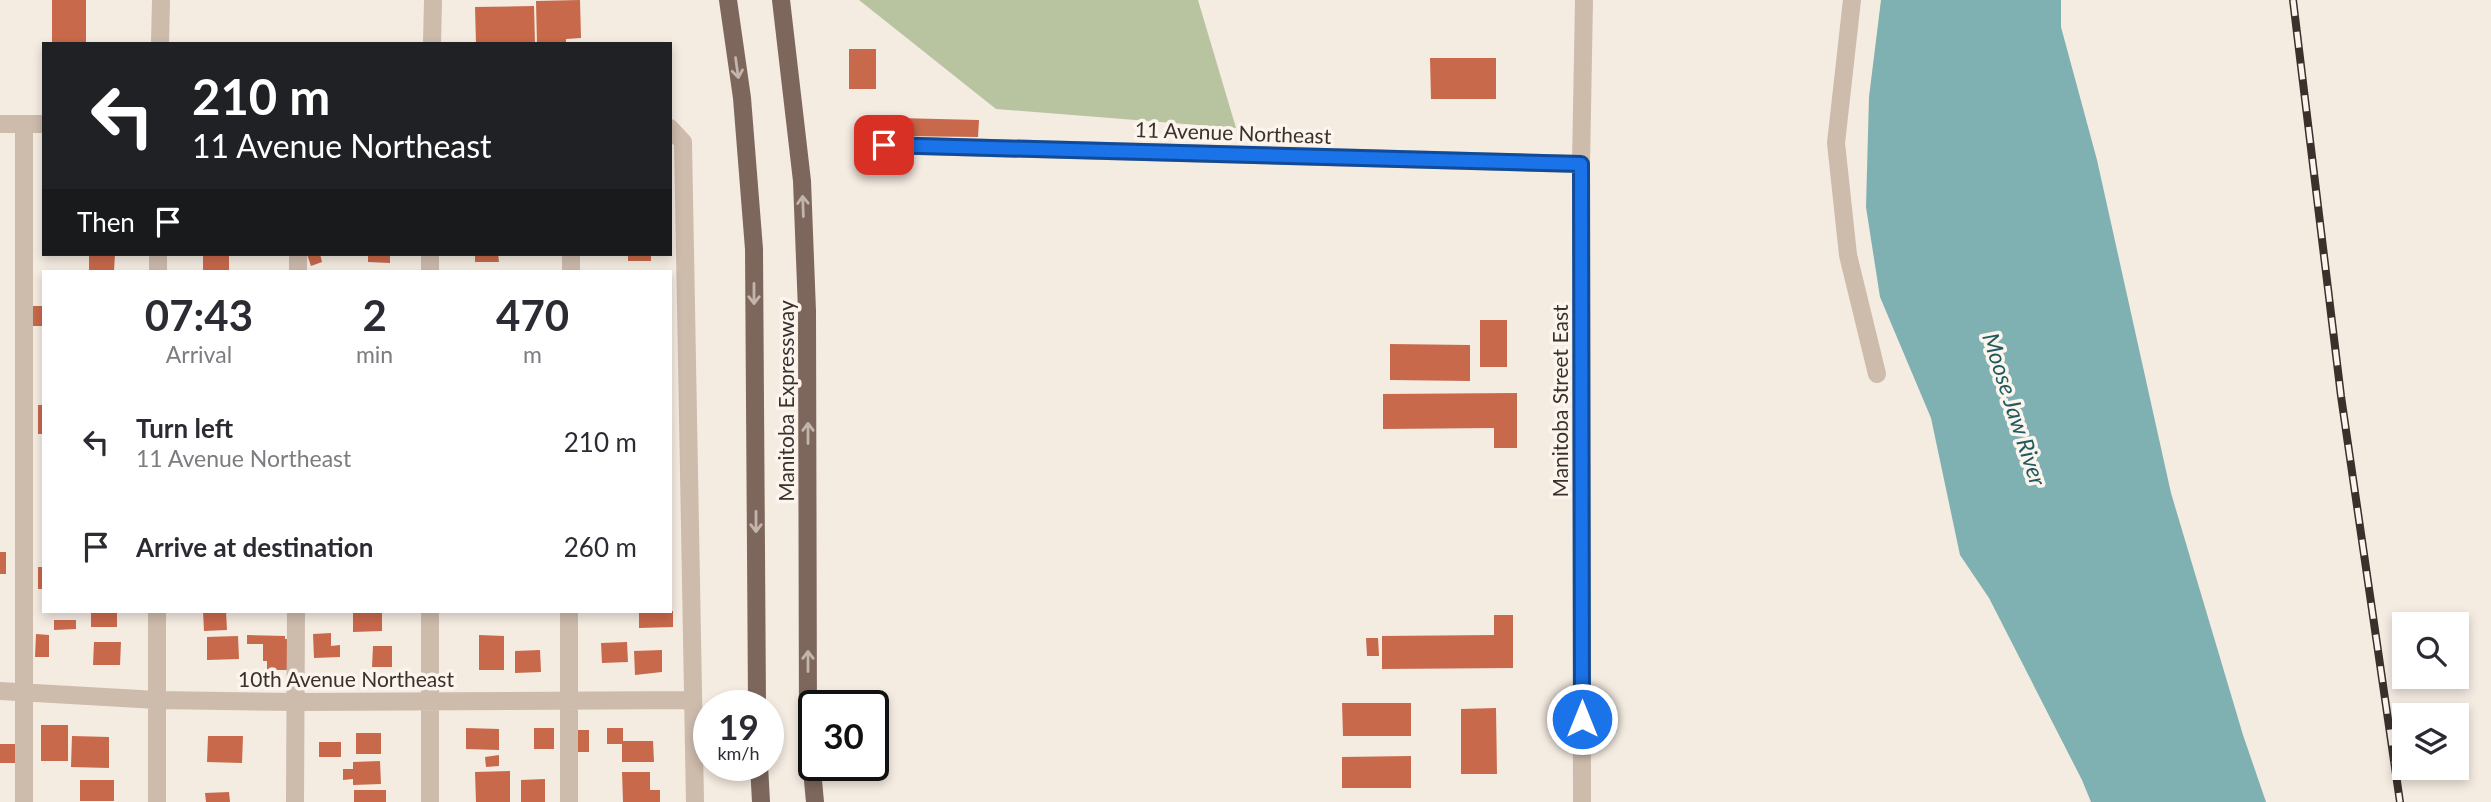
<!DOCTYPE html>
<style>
:root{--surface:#fff;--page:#f2f2f3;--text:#2b2b33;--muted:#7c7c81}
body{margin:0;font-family:Lato,sans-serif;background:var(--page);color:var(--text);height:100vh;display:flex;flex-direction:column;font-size:26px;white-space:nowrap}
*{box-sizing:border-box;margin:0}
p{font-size:23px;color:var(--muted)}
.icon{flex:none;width:38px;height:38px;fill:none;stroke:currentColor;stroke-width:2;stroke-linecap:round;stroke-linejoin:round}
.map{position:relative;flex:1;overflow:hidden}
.side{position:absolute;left:42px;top:270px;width:630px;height:343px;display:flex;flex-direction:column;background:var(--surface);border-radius:0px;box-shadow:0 4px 10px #0003}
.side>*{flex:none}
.top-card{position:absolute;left:42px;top:42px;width:630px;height:214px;border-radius:0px;box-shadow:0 4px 10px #0003;background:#202124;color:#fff;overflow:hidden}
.buttons{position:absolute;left:2392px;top:612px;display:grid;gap:14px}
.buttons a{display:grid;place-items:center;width:77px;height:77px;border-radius:0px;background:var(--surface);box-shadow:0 4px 10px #0003;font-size:35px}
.speed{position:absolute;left:693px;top:690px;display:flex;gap:14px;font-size:35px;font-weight:700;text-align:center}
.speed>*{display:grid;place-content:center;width:91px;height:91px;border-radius:50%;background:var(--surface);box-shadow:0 4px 10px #0003;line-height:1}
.speed small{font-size:18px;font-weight:400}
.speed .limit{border:4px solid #111;border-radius:10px;background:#fff;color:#111}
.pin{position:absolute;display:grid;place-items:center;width:60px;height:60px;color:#fff;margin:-30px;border-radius:14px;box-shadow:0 4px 10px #0006}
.me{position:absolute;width:77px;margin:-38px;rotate:0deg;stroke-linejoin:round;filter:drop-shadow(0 0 5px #0008)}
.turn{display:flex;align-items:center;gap:24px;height:147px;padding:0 35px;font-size:32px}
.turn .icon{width:91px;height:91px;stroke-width:2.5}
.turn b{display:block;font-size:49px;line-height:60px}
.then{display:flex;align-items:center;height:66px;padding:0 35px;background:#0003;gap:14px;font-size:26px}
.eta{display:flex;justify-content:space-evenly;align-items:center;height:119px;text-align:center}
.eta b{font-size:42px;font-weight:700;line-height:49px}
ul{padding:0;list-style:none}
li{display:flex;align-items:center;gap:21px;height:105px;padding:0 35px}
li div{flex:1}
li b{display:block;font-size:26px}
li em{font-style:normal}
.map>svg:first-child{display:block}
.green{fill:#b8c4a0}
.water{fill:#7fb0b2}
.building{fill:#c8694b}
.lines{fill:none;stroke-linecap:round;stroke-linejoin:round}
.minor{stroke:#cdbbac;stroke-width:18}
.major{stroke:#7d675c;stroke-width:18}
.rail-casing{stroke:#3b302b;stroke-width:8}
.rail{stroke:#fbf5ee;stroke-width:5;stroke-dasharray:16;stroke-linecap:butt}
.oneway{stroke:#c2b5ac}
.route-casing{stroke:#114b97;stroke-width:18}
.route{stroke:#1a73e8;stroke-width:12}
.labels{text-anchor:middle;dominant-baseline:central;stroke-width:7;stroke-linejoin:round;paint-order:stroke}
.street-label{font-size:21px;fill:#3b302b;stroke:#fbf5ee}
.water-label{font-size:23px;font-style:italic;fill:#1f5a5e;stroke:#fbf5ee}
</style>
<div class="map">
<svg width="2491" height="802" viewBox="0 0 2491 802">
<rect width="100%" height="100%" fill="#f4ebe1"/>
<path class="green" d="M859 0H1198L1236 128 996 109Z"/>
<path class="water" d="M1881 0H2061V27L2097 160 2171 493 2243 735 2266 802H2091L2082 780 1989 598 1960 555 1931 418 1880 297 1866 207 1869 97Z"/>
<path class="building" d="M52 0H86V44H52Z
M580 0 581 38 566 39V44H537L536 1Z
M534 6 535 43 476 44 475 7Z
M849 49H876V89H849Z
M1430 58H1496V99H1431Z
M898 118 979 120 978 137 898 136Z
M89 254H115L114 271H89Z
M203 254H229V271H203Z
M307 254H320L322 262 311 266Z
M368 254H390V263L368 262Z
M475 254H498L499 262H475Z
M628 254H651V261H628Z
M33 306H44V326H33Z
M1480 320H1507V367H1480Z
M1390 344 1470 345V381L1390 380Z
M1517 393V448H1494V428L1383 429V394Z
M38 405H44V434H38Z
M0 552H6V574H0Z
M38 567H44V589H38Z
M91 611H117V627H91Z
M203 611H226L227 630 204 631Z
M353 611H382V631L353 632Z
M639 611H673V627L639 628Z
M1494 615H1513V668L1382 669V636L1494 635Z
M54 620H76V629L54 630Z
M331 633V646L340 645V657L314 658 313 634Z
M36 634 49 635V657H35Z
M247 635 285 636V639H287V670H267V661H263V644H247Z
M479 635 504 636V670H479Z
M238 636 239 659 207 660V637Z
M1366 638H1378L1379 656H1367Z
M94 642H121L120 665H93Z
M627 642 628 662 602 663 601 643Z
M373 646H392V667H372Z
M540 650 541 672 515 673V651Z
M662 650V672L635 675 634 651Z
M1342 703H1411V736H1343Z
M1496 708 1497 774H1461V709Z
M41 725H68V761H41Z
M466 728 499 729V750L466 749Z
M534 728H554V749H534Z
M607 728H623V741H653L654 762H622V744H607Z
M575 730H589V752H575Z
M356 733H381V754H356Z
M72 736 109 737V768L71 767Z
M208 736H243L242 763 207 762Z
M319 742H341V757H319Z
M0 744H18V763H0Z
M499 755V766L486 767 485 757Z
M1411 756V788H1342V757Z
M380 761 381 784 353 785V779L343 780V769H353V762Z
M510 771V802H476L475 772Z
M622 772H650V790H660V802H623Z
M545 779V802H521V780Z
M80 780H114V801H80Z
M354 790H386V802H354Z
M229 792 230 802H206L205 793Z"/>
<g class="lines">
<path class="minor" d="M1852 0 1836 143 1848 255 1877 374
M160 44 161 0
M432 44 433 0
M0 124H44
M24 124V802
M670 128 683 142 695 802
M884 145 1581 164
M430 254V271
M158 271V254
M298 271V254
M571 271V254
M430 611V802
M0 691 157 700 295 702 693 700
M157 802V611
M295 802 296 611
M569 802V611
M1582 802 1581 164 1584 0"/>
<path class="major" d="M728 0 742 98 754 249 757 705
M781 0 802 181 807 311 808 727 815 802
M759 765 761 802"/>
<defs>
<path id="rail" d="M2293 0 2341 396 2400 802"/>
</defs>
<use href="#rail" class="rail-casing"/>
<use href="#rail" class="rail"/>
</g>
<defs><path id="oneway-shaft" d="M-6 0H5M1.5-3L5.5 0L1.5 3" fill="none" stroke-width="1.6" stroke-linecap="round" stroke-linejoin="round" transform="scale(1.75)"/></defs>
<g class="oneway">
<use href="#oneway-shaft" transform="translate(737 68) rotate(82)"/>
<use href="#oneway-shaft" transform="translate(803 206) rotate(-92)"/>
<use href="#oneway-shaft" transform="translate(754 294) rotate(90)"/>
<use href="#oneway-shaft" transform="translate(808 433) rotate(-90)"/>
<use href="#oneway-shaft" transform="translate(756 522) rotate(90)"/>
<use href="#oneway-shaft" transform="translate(808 661) rotate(-90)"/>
</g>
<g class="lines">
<defs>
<path id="route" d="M884 145 1581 164 1582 719"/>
</defs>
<use href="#route" class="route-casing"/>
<use href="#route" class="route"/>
</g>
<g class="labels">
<g class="street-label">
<text transform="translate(1233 132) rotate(2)">11 Avenue Northeast</text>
<text transform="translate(785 401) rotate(-90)">Manitoba Expressway</text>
<text transform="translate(1559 401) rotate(-90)">Manitoba Street East</text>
<text x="346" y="678">10th Avenue Northeast</text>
</g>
<g class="water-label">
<text transform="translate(2015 409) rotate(72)">Moose Jaw River</text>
</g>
</g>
</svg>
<div class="buttons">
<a><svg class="icon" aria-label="search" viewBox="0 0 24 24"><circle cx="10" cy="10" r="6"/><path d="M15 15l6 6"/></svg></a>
<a><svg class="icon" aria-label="layers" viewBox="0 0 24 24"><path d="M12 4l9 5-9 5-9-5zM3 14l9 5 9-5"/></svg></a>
</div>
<div class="speed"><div>19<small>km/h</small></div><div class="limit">30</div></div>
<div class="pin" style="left:884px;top:145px;background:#d93025"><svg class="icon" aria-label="arrive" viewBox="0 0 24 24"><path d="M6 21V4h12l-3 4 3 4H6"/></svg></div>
<svg class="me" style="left:1582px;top:719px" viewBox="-20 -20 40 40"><circle r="17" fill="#1a73e8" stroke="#fff" stroke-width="3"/><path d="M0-11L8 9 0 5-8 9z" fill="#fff"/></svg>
<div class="top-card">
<div class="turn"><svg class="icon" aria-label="left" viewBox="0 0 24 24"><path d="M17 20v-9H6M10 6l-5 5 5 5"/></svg><div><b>210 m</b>11 Avenue Northeast</div></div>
<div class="then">Then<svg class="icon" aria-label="arrive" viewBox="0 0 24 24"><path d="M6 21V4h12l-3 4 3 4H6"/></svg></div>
</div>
<section class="side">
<div class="eta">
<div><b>07:43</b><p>Arrival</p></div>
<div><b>2</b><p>min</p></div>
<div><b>470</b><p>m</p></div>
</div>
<ul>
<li><svg class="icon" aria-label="left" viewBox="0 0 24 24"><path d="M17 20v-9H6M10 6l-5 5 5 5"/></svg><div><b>Turn left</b><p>11 Avenue Northeast</p></div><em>210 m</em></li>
<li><svg class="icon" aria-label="arrive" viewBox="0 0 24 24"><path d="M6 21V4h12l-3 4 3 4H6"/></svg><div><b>Arrive at destination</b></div><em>260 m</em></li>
</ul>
</section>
</div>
